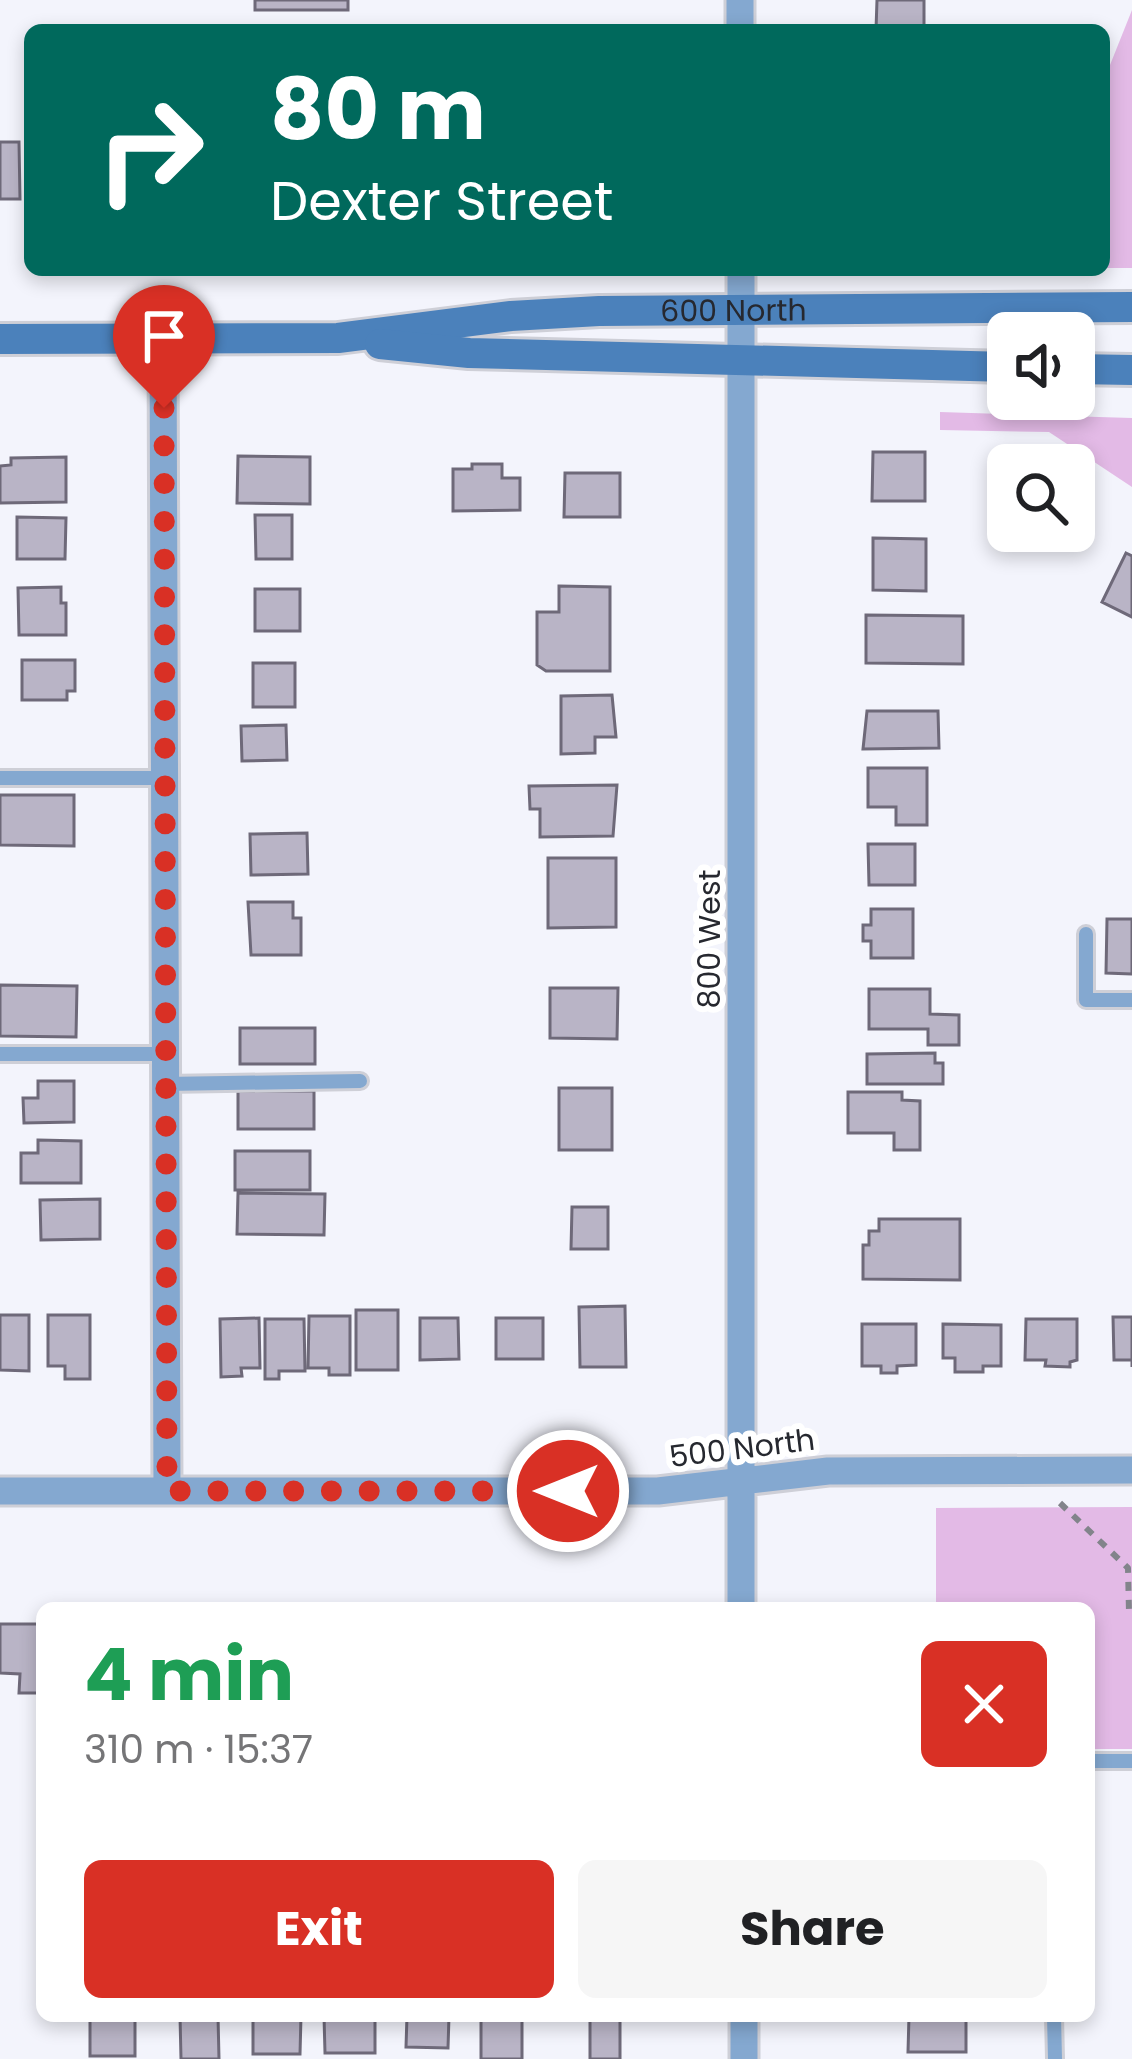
<!DOCTYPE html>
<meta charset="utf-8">
<style>
:root{--surface:#fff;--page:#f6f6f6;--text:#202124;--muted:#757577;--accent:#d93025}
body{margin:0;font-family:Poppins,sans-serif;background:var(--page);color:var(--text);height:100vh;display:flex;flex-direction:column;font-size:45px;white-space:nowrap}
*{box-sizing:border-box;margin:0}
p{font-size:39px;color:var(--muted)}
.icon{flex:none;width:66px;height:66px;fill:none;stroke:currentColor;stroke-width:2;stroke-linecap:round;stroke-linejoin:round}
.map{position:relative;flex:1;overflow:hidden}
.side{position:absolute;left:36px;top:1602px;width:1059px;height:420px;display:flex;flex-direction:column;background:var(--surface);border-radius:18px;box-shadow:0 6px 18px #0003}
.side>*{flex:none}
.banner{position:absolute;left:24px;top:24px;width:1086px;height:252px;border-radius:18px;box-shadow:0 6px 18px #0003;background:#00695c;color:#fff;overflow:hidden}
.fabs{position:absolute;left:987px;top:312px;display:grid;gap:24px}
.fabs a{display:grid;place-items:center;width:108px;height:108px;border-radius:18px;background:var(--surface);box-shadow:0 6px 18px #0003;font-size:60px}
.pin{position:absolute;display:grid;place-items:center;width:102px;height:102px;color:#fff;margin:-123px -51px;border-radius:50% 50% 50% 0;rotate:-45deg;box-shadow:0 0 12px #0007}
.pin .icon{rotate:45deg}
.me{position:absolute;width:132px;margin:-66px;rotate:270deg;stroke-linejoin:round;filter:drop-shadow(0 0 9px #0008)}
.turn{display:flex;align-items:center;gap:42px;height:252px;padding:0 48px;font-size:54px}
.turn .icon{width:156px;height:156px;stroke-width:2.5}
.turn b{display:block;font-size:84px;line-height:102px}
.round{display:grid;place-items:center;flex:none;width:126px;height:126px;border-radius:18px;background:var(--page)}
.head{display:flex;align-items:center;justify-content:space-between;height:204px;padding:0 48px}
h1{font-size:72px;font-weight:700;line-height:90px;color:#1e9e55}
.cta{display:flex;gap:24px;margin-top:auto;padding:24px 48px}
.cta a{flex:1;height:138px;border-radius:18px;background:var(--accent);color:#fff;font-size:48px;font-weight:700;line-height:138px;text-align:center}
.cta a+a{background:var(--page);color:var(--text)}
.map>svg:first-child{display:block}
.green{fill:#e3bae6}
.building{fill:#b9b4c6;stroke:#6e6979;stroke-width:3}
.lines{fill:none;stroke-linecap:round;stroke-linejoin:round}
.service-casing{stroke:#cecfd7;stroke-width:20}
.minor-casing{stroke:#cecfd7;stroke-width:33}
.secondary-casing{stroke:#cecfd7;stroke-width:36}
.path{stroke:#82848b;stroke-width:6;stroke-dasharray:9 9;stroke-linecap:butt}
.service{stroke:#84a8d0;stroke-width:14}
.minor{stroke:#84a8d0;stroke-width:27}
.secondary{stroke:#4b81bb;stroke-width:30}
.route{stroke:#d93025;stroke-width:21;stroke-dasharray:0 37.8}
.labels{text-anchor:middle;dominant-baseline:central;stroke-width:12;stroke-linejoin:round;paint-order:stroke}
.street-label{font-size:30px;fill:#26282f;stroke:#fff}
</style>
<div class="map">
<svg width="1132" height="2059" viewBox="0 0 1132 2059">
<rect width="100%" height="100%" fill="#f3f4fc"/>
<path class="green" d="M1132 10V268H1104V80Z
M940 412 1132 418V487L1049 432 940 430Z
M1132 1507V1749H1089V1608H936V1508Z"/>
<path class="building" d="M255 0H348V10H255Z
M877 0H924V30H876Z
M0 142H19L20 199H0Z
M873 452H925V501H872Z
M238 456 310 457V504L237 503Z
M66 457V502L0 503V466L11 465V458Z
M472 464H502V478H520V510L453 511V469H472Z
M565 473H620V517H564Z
M255 515H292V559H256Z
M17 517 66 518 65 559H17Z
M873 538 926 539V591L873 590Z
M1126 553 1132 556V617L1102 602Z
M559 586 610 587V671H546L537 665V612H559Z
M61 587V603H66V635H19L18 588Z
M255 589H300V631H255Z
M866 615 963 616V664L866 663Z
M22 660H75V691H67V700H22Z
M253 663H295V707H253Z
M612 695 616 737H595V753L561 754V696Z
M867 711H938L939 748 863 749Z
M286 725 287 760 242 761 241 726Z
M868 768H927V825H896V807H868Z
M617 785 613 836 540 837V809H530L529 786Z
M0 795H74V846L0 845Z
M307 833 308 874 251 875 250 834Z
M868 844H915V885H869Z
M548 858H616V927L548 928Z
M248 902H293V918H301V955H251Z
M871 909H913V958H871V941H863V925H871Z
M1107 919H1132V974L1106 973Z
M0 985 77 986 76 1037 0 1036Z
M550 988H618L617 1039 550 1038Z
M869 989H930V1014L959 1015V1045H928V1029H869Z
M240 1028H315V1064H240Z
M935 1053V1063H943V1084H867V1054Z
M38 1081H74V1122L24 1123 23 1098H38Z
M559 1088H612V1150H559Z
M238 1091H314V1129H238Z
M848 1092H902V1100L920 1101V1150H894V1133H848Z
M38 1140 81 1141V1183H21V1153H38Z
M235 1151H310V1190H235Z
M238 1193 325 1194 324 1235 237 1234Z
M100 1199V1239L41 1240 40 1200Z
M572 1207H608V1249H571Z
M879 1219H960V1280L863 1279V1245H869V1231H879Z
M625 1306 626 1367H580L579 1307Z
M356 1310H398V1370H356Z
M0 1315H29V1371L0 1370Z
M48 1315H90V1379H65V1366H48Z
M309 1316H350V1375H329V1368H308Z
M1113 1317H1132V1367V1360H1114Z
M259 1318 260 1368H241L242 1376 221 1377 220 1319Z
M420 1318H458L459 1359 420 1360Z
M496 1318H543V1359H496Z
M265 1319H304L305 1371H279V1379H265Z
M1026 1319H1077V1360L1070 1362V1367L1045 1366 1046 1360H1025Z
M862 1324H916V1365L897 1366V1373H881V1366H862Z
M943 1324 1001 1325V1366H983V1372H955V1358H943Z
M0 1624H42V1693H19L20 1674 0 1673Z
M90 2016H135V2056H90Z
M180 2016H218L219 2059H181Z
M253 2016H301L300 2054H253Z
M324 2016H375V2053H325Z
M407 2016H449L448 2048 406 2047Z
M481 2016H522V2059H481Z
M590 2016H620V2059H590Z
M909 2016H966V2052H908Z"/>
<g class="lines">
<defs>
<path id="service" d="M0 778H165
M1086 934V1000H1132
M0 1054H165
M165 1084 360 1081
M1089 1761H1132
M1054 2016 1055 2059"/>
<path id="minor" d="M740 30V0
M741 270V1608
M163 339 167 1491
M0 1491H658L828 1471 1132 1470
M744 2016V2059"/>
<g id="secondary">
<path id="s1" d="M0 339 338 338 511 316 599 311 1132 307"/>
<path d="M380 344 469 353 1008 367"/>
<path d="M1074 369 1132 370"/>
</g>
</defs>
<use href="#service" class="service-casing"/>
<use href="#minor" class="minor-casing"/>
<use href="#secondary" class="secondary-casing"/>
<path class="path" d="M1060 1503 1128 1568 1129 1612H1132"/>
<use href="#service" class="service"/>
<use href="#minor" class="minor"/>
<use href="#secondary" class="secondary"/>
</g>
<g class="lines">
<path class="route" d="M164 408 167 1491H568"/>
</g>
<g class="labels">
<g class="street-label">
<text stroke="none"><textPath href="#s1" startOffset="735">600 North</textPath></text>
<text transform="translate(709 939) rotate(-90)">800 West</text>
<text transform="translate(742 1448) rotate(-7)">500 North</text>
</g>
</g>
</svg>
<div class="fabs">
<a><svg class="icon" aria-label="sound" viewBox="0 0 24 24"><path d="M4 9h4l5-4v14l-5-4H4zM17 9q2 3 0 6"/></svg></a>
<a><svg class="icon" aria-label="search" viewBox="0 0 24 24"><circle cx="10" cy="10" r="6"/><path d="M15 15l6 6"/></svg></a>
</div>
<div class="pin" style="left:164px;top:408px;background:#d93025"><svg class="icon" aria-label="arrive" viewBox="0 0 24 24"><path d="M6 21V4h12l-3 4 3 4H6"/></svg></div>
<svg class="me" style="left:568px;top:1491px" viewBox="-20 -20 40 40"><circle r="17" fill="#d93025" stroke="#fff" stroke-width="3"/><path d="M0-11L8 9 0 5-8 9z" fill="#fff"/></svg>
<div class="banner">
<div class="turn"><svg class="icon" aria-label="right" viewBox="0 0 24 24"><path d="M7 20v-9h11M14 6l5 5-5 5"/></svg><div><b>80 m</b>Dexter Street</div></div>
</div>
<section class="side">
<div class="head"><div><h1>4 min</h1><p>310 m · 15:37</p></div><a class="round" style="background:#d93025;color:#fff"><svg class="icon" aria-label="close" viewBox="0 0 24 24"><path d="M6 6l12 12M18 6L6 18"/></svg></a></div>
<div class="cta"><a>Exit</a><a>Share</a></div>
</section>
</div>
